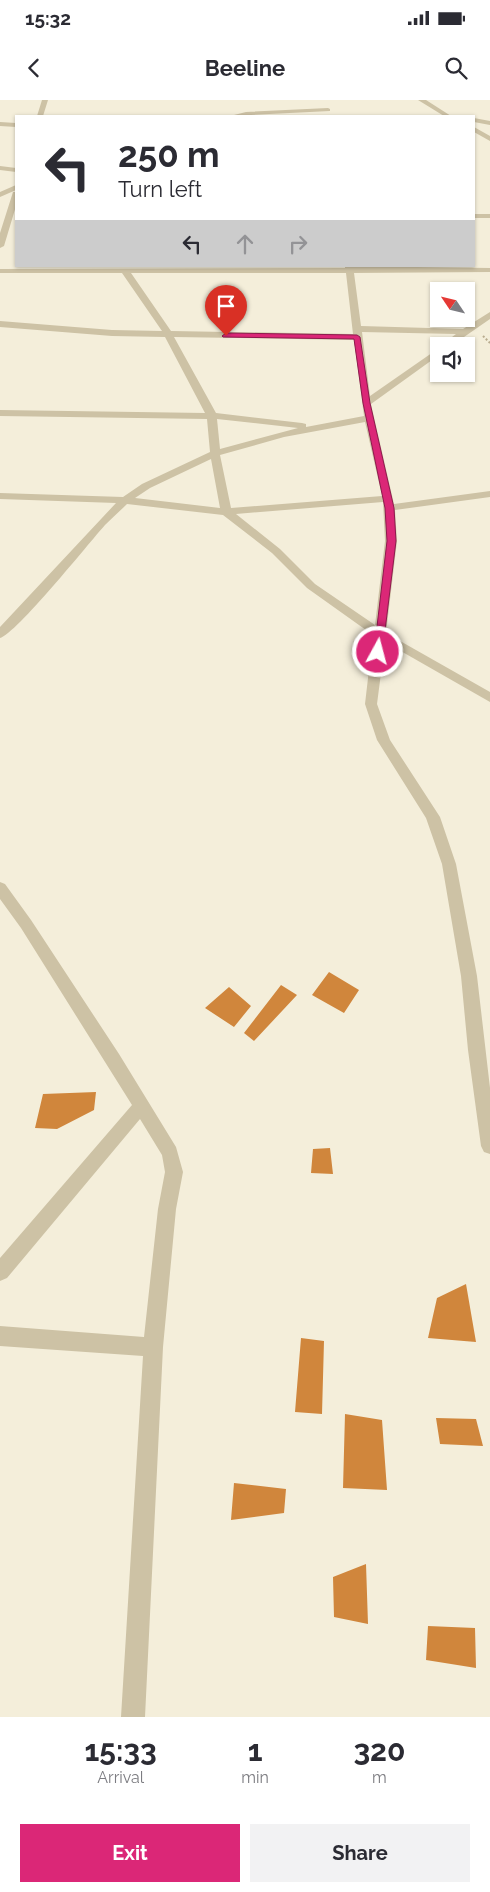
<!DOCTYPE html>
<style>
:root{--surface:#fff;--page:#f2f2f3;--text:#2b2b33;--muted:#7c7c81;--accent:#db2777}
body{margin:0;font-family:Raleway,sans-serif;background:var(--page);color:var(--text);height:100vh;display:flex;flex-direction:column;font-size:19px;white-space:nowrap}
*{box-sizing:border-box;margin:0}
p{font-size:16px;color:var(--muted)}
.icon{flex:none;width:28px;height:28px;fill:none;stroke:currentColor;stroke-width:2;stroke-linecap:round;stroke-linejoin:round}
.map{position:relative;height:1617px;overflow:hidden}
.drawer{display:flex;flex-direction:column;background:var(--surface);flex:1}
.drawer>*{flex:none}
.guide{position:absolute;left:15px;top:15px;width:460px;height:152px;border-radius:0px;box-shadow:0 1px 4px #0004;background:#fff;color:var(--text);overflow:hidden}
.needle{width:32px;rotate:305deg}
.tools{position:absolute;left:430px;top:182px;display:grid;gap:10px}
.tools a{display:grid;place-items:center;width:45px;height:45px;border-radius:0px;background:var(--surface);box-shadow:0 1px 4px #0004;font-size:25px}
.pin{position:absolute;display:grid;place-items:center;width:42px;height:42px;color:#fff;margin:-51px -21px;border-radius:50% 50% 50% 0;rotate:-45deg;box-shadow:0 0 5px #0007}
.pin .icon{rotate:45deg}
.me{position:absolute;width:55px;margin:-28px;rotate:7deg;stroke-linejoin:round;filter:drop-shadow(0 0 4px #0008)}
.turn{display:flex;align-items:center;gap:18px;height:105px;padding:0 20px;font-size:22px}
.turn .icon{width:65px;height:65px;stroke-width:2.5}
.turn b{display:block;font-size:35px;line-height:42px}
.lanes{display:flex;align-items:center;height:48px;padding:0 20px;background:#0003;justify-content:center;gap:25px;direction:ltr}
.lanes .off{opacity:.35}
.eta{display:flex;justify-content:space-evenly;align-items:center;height:85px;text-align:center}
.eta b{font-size:30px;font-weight:700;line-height:35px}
.action{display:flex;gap:10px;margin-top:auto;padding:10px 20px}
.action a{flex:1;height:58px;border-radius:0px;background:var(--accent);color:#fff;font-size:20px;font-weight:700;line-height:58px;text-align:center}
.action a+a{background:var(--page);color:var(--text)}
.status{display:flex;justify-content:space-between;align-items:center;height:35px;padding:0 25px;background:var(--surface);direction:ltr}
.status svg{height:14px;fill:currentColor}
header{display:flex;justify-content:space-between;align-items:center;height:65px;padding:0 20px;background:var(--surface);font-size:22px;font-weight:700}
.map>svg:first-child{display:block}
.building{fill:#d0863c}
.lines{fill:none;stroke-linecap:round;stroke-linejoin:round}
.path{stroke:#b9ac8f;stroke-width:2;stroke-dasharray:2 2;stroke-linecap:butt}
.minor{fill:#cdc2a5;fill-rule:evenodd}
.route{fill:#db2777;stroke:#8e194d}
</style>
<div class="status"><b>15:32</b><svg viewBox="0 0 49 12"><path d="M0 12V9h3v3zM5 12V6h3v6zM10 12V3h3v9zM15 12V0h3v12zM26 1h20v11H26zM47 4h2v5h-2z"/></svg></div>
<header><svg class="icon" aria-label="back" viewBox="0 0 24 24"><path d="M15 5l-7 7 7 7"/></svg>Beeline<svg class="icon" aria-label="search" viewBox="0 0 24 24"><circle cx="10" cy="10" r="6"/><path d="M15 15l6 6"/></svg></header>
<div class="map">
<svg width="490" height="1617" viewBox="0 0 490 1617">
<rect width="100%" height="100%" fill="#f4eeda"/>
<path class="building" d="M329 872 359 890 344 913 312 895Z
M281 885 297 895 254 941 244 933Z
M229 887 251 906 234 927 205 908Z
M96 992 94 1010 57 1029 35 1028 43 994Z
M330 1048 333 1074 311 1073 313 1049Z
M466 1184 476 1242 428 1238 437 1198Z
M301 1238 324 1241 322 1314 295 1312Z
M345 1314 382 1320 387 1390 343 1388Z
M436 1318 476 1319 483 1346 440 1344Z
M234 1383 286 1389 284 1413 231 1420Z
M366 1464 368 1524 334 1517 333 1477Z
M428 1526 475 1528 476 1568 426 1560Z"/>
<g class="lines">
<path class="path" d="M483 236 490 243"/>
<path class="minor" d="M42 0H48L43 16H37Z
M418 0H426L451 16H444Z
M328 8 330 9V11L230 16 246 12Z
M474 18 490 21V25L474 22Z
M0 22 16 23V27L0 26Z
M474 27 490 36V41L474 32Z
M0 66 16 68V72L0 70Z
M16 85V90L0 97V92Z
M13 92H16V106L4 146 0 148V133Z
M474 114H490V118H474Z
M345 166 490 168V172L354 173 361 226 463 229 490 212V219L451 246H440L456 234 362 232 370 296 439 248V255L371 304 394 404 490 391V397L395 410 397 441 386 533 490 592V602L385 542 377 604 390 640 440 717 456 764 477 876 490 988V1054L484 1052 481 1046 468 950 461 876 442 764 426 718 377 640 365 604 373 535 307 488 272 453 223 415 127 404C120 411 112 418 105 425 89 443 16 534 0 538V527L116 403 0 399V393L123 397 142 384 210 352 207 319 0 316V310L205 313 165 237 112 236 0 227V221L112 230 162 231 122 173H0V169L345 168ZM131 173H346L353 234 171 231ZM174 237 354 240 364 316 306 327V324L302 323 216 313ZM217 319 298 328 220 349ZM365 322 382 396 231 408 220 355 284 337ZM211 359 220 408 135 398 150 388ZM383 402 385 441 375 525 315 484 280 449 236 414Z
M0 782 5 784 31 820 119 954 176 1047 183 1072 176 1109 163 1247 145 1617H121L143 1256 0 1246V1226L144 1237 158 1109 165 1072 162 1055 140 1019 7 1178 0 1181V1158L132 1005 21 828 0 799Z"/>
</g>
<path class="route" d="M226 233 357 235 360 237 370 303 394 408 396 441 382 555H378L374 552 387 441 385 408 363 303 354 239 223 237 222 236Z"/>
</svg>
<div class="tools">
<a><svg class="needle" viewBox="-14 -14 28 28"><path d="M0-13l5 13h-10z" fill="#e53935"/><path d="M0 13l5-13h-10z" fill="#7c7c81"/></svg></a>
<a><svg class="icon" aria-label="sound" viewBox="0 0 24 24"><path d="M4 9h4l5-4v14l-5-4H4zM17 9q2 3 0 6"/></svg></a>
</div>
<div class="pin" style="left:226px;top:236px;background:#d93025"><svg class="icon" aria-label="arrive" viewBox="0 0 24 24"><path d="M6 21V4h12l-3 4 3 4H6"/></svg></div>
<svg class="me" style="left:378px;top:552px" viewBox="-20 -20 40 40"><circle r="17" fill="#db2777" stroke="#fff" stroke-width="3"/><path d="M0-11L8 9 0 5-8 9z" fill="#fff"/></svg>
<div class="guide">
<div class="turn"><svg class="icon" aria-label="left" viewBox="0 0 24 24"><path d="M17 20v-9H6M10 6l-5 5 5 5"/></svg><div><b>250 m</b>Turn left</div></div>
<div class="lanes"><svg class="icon" aria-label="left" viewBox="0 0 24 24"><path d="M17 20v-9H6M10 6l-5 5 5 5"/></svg><svg class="icon off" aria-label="ahead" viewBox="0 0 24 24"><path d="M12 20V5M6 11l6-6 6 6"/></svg><svg class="icon off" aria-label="right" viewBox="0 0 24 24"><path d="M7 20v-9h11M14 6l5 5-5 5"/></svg></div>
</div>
</div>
<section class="drawer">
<div class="eta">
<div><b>15:33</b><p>Arrival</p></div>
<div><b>1</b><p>min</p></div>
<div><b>320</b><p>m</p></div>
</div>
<div class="action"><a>Exit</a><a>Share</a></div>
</section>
